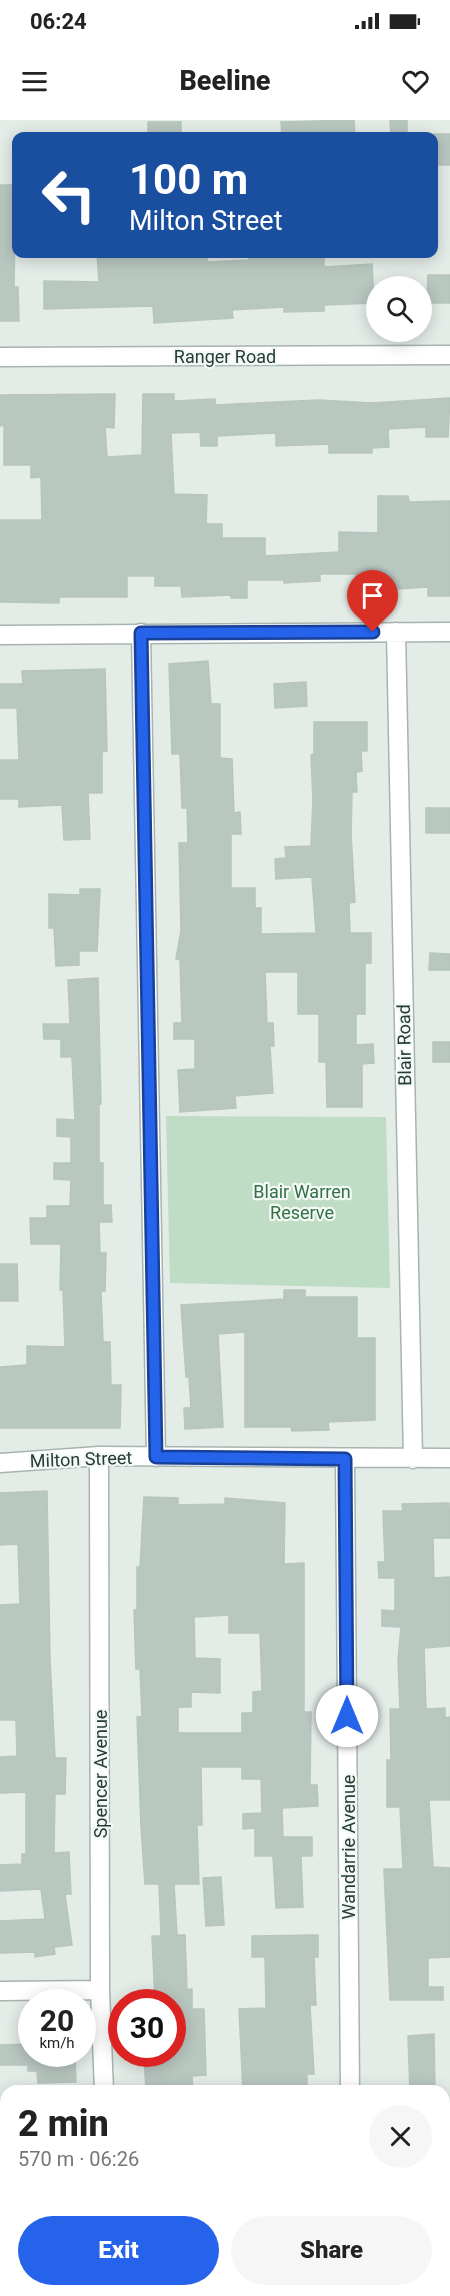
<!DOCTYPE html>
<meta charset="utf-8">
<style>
:root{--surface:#fff;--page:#f6f6f6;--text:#222;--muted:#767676;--accent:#2563eb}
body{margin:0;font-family:Roboto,sans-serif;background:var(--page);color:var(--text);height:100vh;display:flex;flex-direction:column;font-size:22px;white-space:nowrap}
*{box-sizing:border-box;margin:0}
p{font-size:20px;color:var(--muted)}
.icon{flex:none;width:33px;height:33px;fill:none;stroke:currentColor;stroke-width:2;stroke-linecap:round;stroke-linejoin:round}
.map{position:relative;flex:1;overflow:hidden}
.side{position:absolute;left:0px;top:1965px;width:450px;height:212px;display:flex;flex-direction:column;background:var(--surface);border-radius:18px 18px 0 0;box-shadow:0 3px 15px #0003}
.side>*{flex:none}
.hud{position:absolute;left:12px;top:12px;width:426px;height:126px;border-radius:12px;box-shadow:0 3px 15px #0003;background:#1a4fa0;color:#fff;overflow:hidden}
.tools{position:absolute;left:366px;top:156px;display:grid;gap:12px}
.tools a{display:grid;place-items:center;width:66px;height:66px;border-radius:50%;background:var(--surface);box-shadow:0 3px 15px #0003;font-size:30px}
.speed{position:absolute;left:18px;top:1869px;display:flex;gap:12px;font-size:30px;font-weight:700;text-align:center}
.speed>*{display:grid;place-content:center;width:78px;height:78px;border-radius:50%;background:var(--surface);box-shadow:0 3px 15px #0003;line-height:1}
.speed small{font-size:15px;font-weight:400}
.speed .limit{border:9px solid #d22;background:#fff;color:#111}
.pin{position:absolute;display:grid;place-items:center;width:51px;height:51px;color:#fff;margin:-62px -26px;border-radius:50% 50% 50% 0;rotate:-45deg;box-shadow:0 0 6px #0007}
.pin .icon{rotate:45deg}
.me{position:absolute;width:66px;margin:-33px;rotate:0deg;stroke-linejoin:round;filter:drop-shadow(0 0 4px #0008)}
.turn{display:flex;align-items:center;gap:21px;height:126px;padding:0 18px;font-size:27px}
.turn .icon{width:78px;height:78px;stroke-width:2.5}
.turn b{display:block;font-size:42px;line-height:51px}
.round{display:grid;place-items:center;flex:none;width:63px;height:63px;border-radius:32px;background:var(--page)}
.summary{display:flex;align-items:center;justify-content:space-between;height:102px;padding:0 18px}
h1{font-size:36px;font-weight:800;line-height:45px}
.action{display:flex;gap:12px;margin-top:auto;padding:12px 18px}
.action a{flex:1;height:69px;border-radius:36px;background:var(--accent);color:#fff;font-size:24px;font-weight:800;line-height:69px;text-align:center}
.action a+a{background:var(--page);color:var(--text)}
.status{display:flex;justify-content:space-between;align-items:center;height:42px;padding:0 30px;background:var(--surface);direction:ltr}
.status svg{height:16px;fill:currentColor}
header{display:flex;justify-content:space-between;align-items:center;height:78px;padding:0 18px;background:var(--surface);font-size:27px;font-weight:800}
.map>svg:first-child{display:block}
.green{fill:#bfdcc4}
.building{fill:#b9c7c1;stroke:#b7c5be;stroke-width:1.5;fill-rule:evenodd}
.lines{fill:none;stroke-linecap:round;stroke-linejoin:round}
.minor-casing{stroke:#a7b4ae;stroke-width:21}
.minor{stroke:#fff;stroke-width:18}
.route-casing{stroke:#184099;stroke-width:15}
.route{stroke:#2563eb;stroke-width:10}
.labels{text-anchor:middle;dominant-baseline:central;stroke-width:4.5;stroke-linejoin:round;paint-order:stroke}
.street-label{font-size:18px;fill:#253d34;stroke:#f4f9f6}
.park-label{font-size:18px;fill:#327046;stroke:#f4f9f6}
</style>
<div class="status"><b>06:24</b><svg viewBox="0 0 49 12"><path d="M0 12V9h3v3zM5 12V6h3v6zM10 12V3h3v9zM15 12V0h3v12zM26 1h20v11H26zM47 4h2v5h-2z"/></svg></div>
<header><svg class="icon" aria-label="menu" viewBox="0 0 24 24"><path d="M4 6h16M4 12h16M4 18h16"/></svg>Beeline<svg class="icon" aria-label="heart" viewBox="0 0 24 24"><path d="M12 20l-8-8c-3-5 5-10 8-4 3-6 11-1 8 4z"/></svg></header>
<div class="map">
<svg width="450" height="2176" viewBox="0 0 450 2176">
<rect width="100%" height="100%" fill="#e4ece8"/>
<path class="green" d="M166 996 386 997 390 1168 170 1163Z"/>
<path class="building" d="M354 0 355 16H282L281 2Z
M390 0H407V16H391Z
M148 2H181V16H148Z
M434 14H450V45H434Z
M0 65H16L14 167H18L19 201H0Z
M97 134H207V142L249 140V134H324V147L372 144 374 183 324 185V191L284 192V187L232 190 233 198 154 203 153 186 44 189V161L99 162Z
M428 155H450V183H427Z
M115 274 114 308 105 307 107 337 142 335 143 274H174V281L215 279V285L319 280 372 283 450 278 448 317H426V307L388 309 389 327 372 328V333H329V324L276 326V313L217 316V326H201L200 312 171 313 174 374 207 375 206 404H222V418H265V436L339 432V412L378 413V376H408L409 382 450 381V476H428V467L380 470 379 464H356V454H320V461L284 463V460H247V478H231V475L182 477 181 466H155V456H127V477H59V483L0 482V400H42L41 357 31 358V345H4V305L0 306V275Z
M208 541 211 584H220V638L232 639 234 693 240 692 241 714H231V768H255V788H261V814L316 813 312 757 276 759 275 739 286 738 285 727 311 726 313 680 311 635 314 634V602H367V631H361L362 651 356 652 357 672H352L351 715 355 782 349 783 350 813H371V843H365V894H356V925L373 924 374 943 362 944V987H327L326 942H319V894H298V852H265L267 903H273L274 926H270L273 973 235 976 236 988 180 992 178 950 195 949V919H174V903H182L180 840 176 839 181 810 179 723H188L187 688H182L180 634H172L169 544Z
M105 549 107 631 102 632V673H88L90 719 64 720 62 685 19 687V679H0V640H19L17 588H0V564H23L22 551Z
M306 562 307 586 275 588 274 564Z
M426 688H450V713H426Z
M80 769H100L97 831H79V845L56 846 54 808H49V774L80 775Z
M430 833 450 834V850H429Z
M98 858 101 984H99V1043H103V1085H111L112 1102H99L100 1133H106L105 1171H101L103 1222H110L111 1265H121L120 1308H0V1247L27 1245V1226L65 1227 63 1170H60L61 1124H31L30 1098H47V1086H70L71 1060 54 1059V1043H71V1017L57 1016V999L75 1000 72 937H61V919H44L43 904H70L68 860Z
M433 922H450V942H433Z
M0 1144H17L18 1181H0Z
M284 1170H305V1177H357V1218H375V1300L328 1302 329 1310 292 1311 291 1307H245V1212L218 1214 223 1307 185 1309 184 1288H191L189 1257H186L181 1185 284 1179Z
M47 1371 50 1538 55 1638H66L65 1674H55L54 1733 69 1732 71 1774H65L72 1825 54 1827 55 1834 35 1837V1832L0 1833V1801L45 1799 41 1769 0 1771V1745L22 1744V1734H26V1672L0 1673V1637L17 1636 16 1600H0V1485L20 1484 18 1424 0 1425V1373Z
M144 1377 178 1378V1385L225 1384V1378L285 1383 284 1444 304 1443V1592H311L310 1665H317L318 1686 282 1688 283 1717H312V1736H301L303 1787 276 1788 273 1736H255V1708L243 1709V1694L262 1693 261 1659H242V1647H201L202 1705H197L199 1764H174L177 1815H185L187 1870 192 1869V1889H204L206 1955 192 1956 193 1971H146L144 1934H172V1882H155L152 1816H161L159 1764H145L141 1707 137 1597H142L140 1549H136L134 1490H137V1447H140ZM229 1495V1513H260L262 1571 253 1572V1593H242V1613H178V1587H191V1572L220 1573V1539L195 1538 194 1497Z
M449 1383 450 1418H433L434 1458 450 1457V1526L424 1528 426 1589 445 1588V1598L450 1597V1680H429L433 1747 450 1748V1837L428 1838V1867H443V1880H390L384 1749H403L400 1687H387V1640H391L390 1589H400L398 1541 401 1507 382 1506V1490L395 1491V1458H379L378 1442H385L383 1391H403L402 1384Z
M221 1757 224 1805 206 1806 203 1758Z
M318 1815V1837H314L316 1885H310L314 1954H307V1971H243L239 1889 266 1888 265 1837H252V1816Z
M434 1914 435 1971H410L408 1916Z
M32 1924V1934H53V1938L75 1937 76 1962 38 1963 37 1951H28V1945H0V1925Z"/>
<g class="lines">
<defs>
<path id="minor" d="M0 237 450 235
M396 512 413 1339
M141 513 156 1337
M0 515 450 512
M99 1336 100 1870 104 1971
M345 1339 350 1971
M0 1343 99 1336 450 1338
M0 1871 100 1870
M444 2132H450
M0 2135H6
M110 2170V2176
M352 2170V2176"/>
</defs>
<use href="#minor" class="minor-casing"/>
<use href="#minor" class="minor"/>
</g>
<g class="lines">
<defs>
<path id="route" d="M347 1596 345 1339 156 1337 141 513 373 512"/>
</defs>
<use href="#route" class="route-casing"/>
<use href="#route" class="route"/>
</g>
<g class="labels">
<g class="street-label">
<text x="225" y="236">Ranger Road</text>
<text transform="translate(404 925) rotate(-91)">Blair Road</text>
<text transform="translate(81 1339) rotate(-2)">Milton Street</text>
<text transform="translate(100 1654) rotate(-90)">Spencer Avenue</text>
<text transform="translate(348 1727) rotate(-90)">Wandarrie Avenue</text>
</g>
<g class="park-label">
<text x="302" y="1071">Blair Warren<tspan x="302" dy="21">Reserve</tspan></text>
</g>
</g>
</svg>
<div class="tools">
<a><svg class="icon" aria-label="search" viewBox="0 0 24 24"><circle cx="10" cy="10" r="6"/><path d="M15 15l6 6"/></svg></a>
</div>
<div class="speed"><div>20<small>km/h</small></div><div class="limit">30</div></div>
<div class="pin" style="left:373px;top:512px;background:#d93025"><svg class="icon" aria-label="arrive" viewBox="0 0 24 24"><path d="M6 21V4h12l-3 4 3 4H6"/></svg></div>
<svg class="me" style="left:347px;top:1596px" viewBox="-20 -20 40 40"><circle r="19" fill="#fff"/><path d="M0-13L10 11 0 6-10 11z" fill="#2563eb"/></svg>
<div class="hud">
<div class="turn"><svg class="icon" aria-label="left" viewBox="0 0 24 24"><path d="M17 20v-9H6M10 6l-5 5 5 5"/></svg><div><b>100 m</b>Milton Street</div></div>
</div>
<section class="side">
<div class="summary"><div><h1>2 min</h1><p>570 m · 06:26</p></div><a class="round"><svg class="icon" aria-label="close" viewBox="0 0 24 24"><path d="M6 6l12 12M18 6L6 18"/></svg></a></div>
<div class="action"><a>Exit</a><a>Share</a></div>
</section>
</div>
